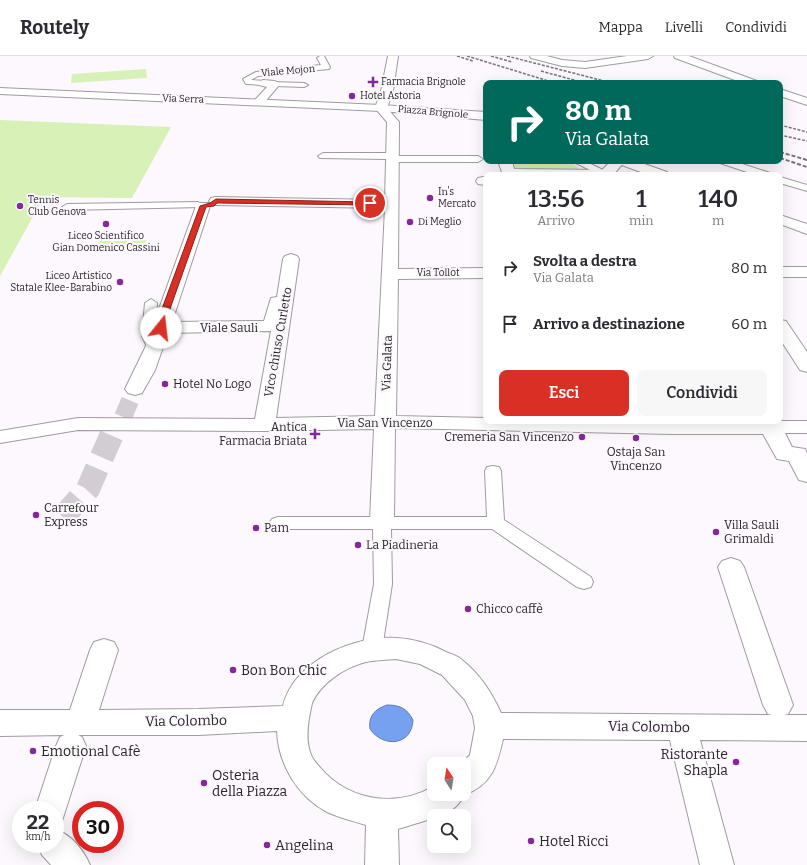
<!DOCTYPE html>
<html lang="it">
<meta charset="utf-8">
<style>
:root{--surface:#fff;--page:#f7f7f7;--text:#2b2b33;--muted:#7c7c81;--line:#e1e1e2;--accent:#d93025}
body{margin:0;font-family:Bitter,serif;background:var(--page);color:var(--text);height:100vh;display:flex;flex-direction:column;font-size:15px;white-space:nowrap}
*{box-sizing:border-box;margin:0}
p{font-size:13px;color:var(--muted)}
.icon{flex:none;width:22px;height:22px;fill:none;stroke:currentColor;stroke-width:2;stroke-linecap:round;stroke-linejoin:round}
.map{position:relative;flex:1;overflow:hidden}
.details{position:absolute;left:483px;top:116px;width:300px;height:252px;display:flex;flex-direction:column;background:var(--surface);border-radius:8px;box-shadow:0 4px 16px #0002}
.details>*{flex:none}
.guide{position:absolute;left:483px;top:24px;width:300px;height:84px;border-radius:8px;box-shadow:0 4px 16px #0002;background:#00695c;color:#fff;overflow:hidden}
.needle{width:26px;rotate:348deg}
.tools{position:absolute;left:427px;top:701px;display:grid;gap:8px}
.tools a{display:grid;place-items:center;width:44px;height:44px;border-radius:8px;background:var(--surface);box-shadow:0 4px 16px #0002;font-size:20px}
.speed{position:absolute;left:12px;top:745px;display:flex;gap:8px;font-size:20px;font-weight:700;text-align:center}
.speed>*{display:grid;place-content:center;width:52px;height:52px;border-radius:50%;background:var(--surface);box-shadow:0 4px 16px #0002;line-height:1}
.speed small{font-size:10px;font-weight:400}
.speed .limit{border:6px solid #d22;background:#fff;color:#111}
.pin{position:absolute;display:grid;place-items:center;width:34px;height:34px;color:#fff;margin:-17px;border:2px solid #fff;border-radius:50%;box-shadow:0 1px 4px #0007}
.me{position:absolute;width:44px;margin:-22px;rotate:16deg;stroke-linejoin:round;filter:drop-shadow(0 0 3px #0008)}
.turn{display:flex;align-items:center;gap:14px;height:84px;padding:0 16px;font-size:18px}
.turn .icon{width:52px;height:52px;stroke-width:2.5}
.turn b{display:block;font-size:28px;line-height:34px}
.eta{display:flex;justify-content:space-evenly;align-items:center;height:68px;text-align:center}
.eta b{font-size:24px;font-weight:600;line-height:28px}
.action{display:flex;gap:8px;margin-top:auto;padding:8px 16px}
.action a{flex:1;height:46px;border-radius:8px;background:var(--accent);color:#fff;font-size:16px;font-weight:600;line-height:46px;text-align:center}
.action a+a{background:var(--page);color:var(--text)}
ul{padding:0;list-style:none}
li{display:flex;align-items:center;gap:12px;height:56px;padding:0 16px}
li div{flex:1}
li b{display:block;font-size:15px}
li em{font-style:normal}
header{display:flex;align-items:center;gap:24px;box-sizing:border-box;height:56px;padding:0 20px;background:var(--surface);border-bottom:1px solid var(--line)}
header strong{font-size:19px}
nav{display:flex;gap:22px;margin-inline-start:auto;font-size:14px}
.map>svg:first-child{display:block}
.green{fill:#d7f1b6}
.water{fill:#75a1f0;stroke:#5e7cb4}
.lines{fill:none;stroke-linecap:round;stroke-linejoin:round}
.street-tunnel-far1{stroke:#d3cdd3;stroke-width:18;stroke-dasharray:18 10;stroke-linecap:butt}
.street-tunnel{stroke:#d3cdd3;stroke-width:24;stroke-dasharray:24 12;stroke-linecap:butt}
.lane-casing{stroke:#a19ba1;stroke-width:2}
.street-casing{stroke:#a19ba1;stroke-width:2}
.secondary-casing{stroke:#a19ba1;stroke-width:2}
.lane{fill:#fff;fill-rule:evenodd}
.street{fill:#fff;fill-rule:evenodd}
.secondary{fill:#fff;fill-rule:evenodd}
.rail-far1{stroke:#787478;stroke-width:1.5;stroke-dasharray:3 1.5;stroke-linecap:butt}
.rail{stroke:#787478;stroke-width:2;stroke-dasharray:4 2;stroke-linecap:butt}
.route{fill:#d93025;stroke:#8d1f18}
.poi-dot{fill:#812a98;stroke:#fdf7fe;stroke-width:1.5}
.labels{text-anchor:middle;dominant-baseline:central;stroke-width:4;stroke-linejoin:round;paint-order:stroke}
.far-street-label{font-size:10px;fill:#292729;stroke:#fdf7fe}
.far-poi-label{font-size:10px;fill:#292729;stroke:#fdf7fe;text-anchor:start}
.street-label{font-size:12px;fill:#292729;stroke:#fdf7fe}
.poi-label{font-size:12px;fill:#292729;stroke:#fdf7fe;text-anchor:start}
.near-poi-label{font-size:14px;fill:#292729;stroke:#fdf7fe;text-anchor:start}
.near-street-label{font-size:14px;fill:#292729;stroke:#fdf7fe}
</style>
<header>
<strong>Routely</strong>
<nav><a>Mappa</a><a>Livelli</a><a>Condividi</a></nav>
</header>
<div class="map">
<svg width="807" height="809" viewBox="0 0 807 809">
<rect width="100%" height="100%" fill="#fdf7fe"/>
<path class="green" d="M146 13 147 22 71 27 72 18Z
M0 64 171 71 132 142 44 141 0 220Z
M509 105H569L579 112 576 115 510 114Z
M146 184 142 194 94 195 99 185Z"/>
<path class="water" d="M387 649C399 649 407 652 413 664 412 690 383 692 370 673 368 660 375 653 387 649Z"/>
<g class="lines">
<path class="street-tunnel-far1" d="M123 361 135 333"/>
<path class="street-tunnel" d="M63 461 88 433 116 369"/>
<defs>
<path id="lane" d="M320 0H324L330 11 329 13 258 20 251 24 266 25 267 27 263 29 246 28 243 23 256 16 321 9 317 2Z
M272 26 304 27 308 29 304 31 275 30 271 28Z
M323 97H392L397 100H478L483 103 478 106H392L387 103 320 102 318 100Z
M572 105H585L611 118 600 119Z
M718 105H733L770 117 771 119H756L720 107Z
M780 121 807 129V135L780 127Z
M198 146 203 149 202 151 67 154 62 151 67 148Z
M151 243 157 247 156 280 161 292 159 295H149L142 280 145 247Z
M493 410 499 411 501 415 504 464 591 521 593 526 591 531 584 533 577 531 492 473H391L392 528 382 593 379 599 372 601 365 599 362 593 374 528 373 473H278L272 471 269 467 272 463 278 461H376L382 459 388 461H487L485 415 487 411Z"/>
<path id="street" d="M388 0H398L393 35 387 52 399 66 398 213 486 212V222L398 223 396 360 486 362V365H807V377H785L792 391 805 393 807 397V426L799 424 789 405 777 403 763 378H673L395 372 394 465 390 471 382 473 374 471 370 465 374 373 264 375 78 374 0 387V375L78 362 255 363 271 275 168 277 155 314 142 337 135 339 128 337 125 333 145 292 196 150 198 147H208L210 150 172 266 264 265 271 242 277 241 283 203 285 200 291 198 297 200 299 203 276 362 375 360 385 152 216 149 211 148 209 145 211 142 216 141 385 144 387 66 375 52 381 35Z
M530 0H547L562 4 585 6 627 0H653L648 3 585 12 562 10 531 2Z
M674 0H689L757 25 758 27H743L675 2Z
M263 24 275 25 280 28 263 48 259 49 253 46 267 31 259 29 258 27Z
M780 33 807 42V49L780 40Z
M498 105H512L514 113 602 114 611 105H625L613 119H503Z
M483 121H486V129L478 128 476 125 478 122Z
M780 211H807V221H780Z
M780 264 786 265 807 296V316L800 314 780 283Z
M731 502 740 505 744 511 793 649 788 658 784 659H807V685L700 684 734 809H700L670 684 503 683C497 709 493 728 464 739 459 750 447 760 434 760V762L398 773 399 809H365L366 769C353 765 340 762 327 756 298 741 278 708 277 675L199 679H78L82 681 86 690 62 765 55 767V754H35L56 690 60 681 64 679 0 680V654H70L90 594 94 586 104 583 114 586 118 594 99 654 199 653 283 650C294 605 354 579 397 582 414 583 431 588 446 596 451 598 458 600 462 604 480 618 492 637 501 657L772 659 768 658 763 649 718 511 722 505ZM396 603 420 608 442 619 465 644 473 660 475 672 470 699 461 708H464V738H434V730C399 751 354 746 325 717 321 712 315 707 312 701 306 689 307 675 309 662 310 657 311 652 312 647 321 627 345 611 366 606 375 604 386 604 396 603Z
M55 773C71 779 83 793 90 809H51L42 799 37 788H55Z"/>
<path id="secondary" d="M0 32 381 49 486 56V64L381 55 0 38Z
M617 105H636L667 116 669 119H649L619 108Z
M780 159 807 168V178L780 168Z"/>
</defs>
<use href="#lane" class="lane-casing"/>
<use href="#street" class="street-casing"/>
<use href="#secondary" class="secondary-casing"/>
<use href="#lane" class="lane"/>
<use href="#street" class="street"/>
<use href="#secondary" class="secondary"/>
<path class="rail-far1" d="M457 0 473 5
M467 0 555 27
M491 0 512 6
M507 0 612 27
M541 15 585 27
M780 69 807 76
M780 79 807 85"/>
<path class="rail" d="M780 96 807 104
M780 102 807 111"/>
</g>
<path class="route" d="M216 143 370 146 373 147 370 149 217 147 214 150 206 151 171 250 165 272 158 273 157 272 163 250 200 150 210 147Z"/>
<g class="poi-dot">
<path d="M371 20h4v4h4v4h-4v4h-4v-4h-4v-4h4z"/>
<circle cx="352" cy="40" r="4"/>
<circle cx="430" cy="142" r="4"/>
<circle cx="20" cy="150" r="4"/>
<circle cx="410" cy="166" r="4"/>
<circle cx="106" cy="168" r="4"/>
<circle cx="120" cy="226" r="4"/>
<circle cx="165" cy="328" r="4"/>
<path d="M313 372h4v4h4v4h-4v4h-4v-4h-4v-4h4z"/>
<circle cx="582" cy="381" r="4"/>
<circle cx="636" cy="382" r="4"/>
<circle cx="36" cy="459" r="4"/>
<circle cx="256" cy="472" r="4"/>
<circle cx="716" cy="476" r="4"/>
<circle cx="358" cy="489" r="4"/>
<circle cx="468" cy="553" r="4"/>
<circle cx="233" cy="614" r="4"/>
<circle cx="33" cy="695" r="4"/>
<circle cx="736" cy="706" r="4"/>
<circle cx="204" cy="727" r="4"/>
<circle cx="531" cy="785" r="4"/>
<circle cx="267" cy="789" r="4"/>
</g>
<g class="labels">
<g class="far-street-label">
<text transform="translate(288 15) rotate(-5)">Viale Mojon</text>
<text transform="translate(183 43) rotate(2)">Via Serra</text>
<text transform="translate(433 56) rotate(5)">Piazza Brignole</text>
<text x="438" y="217">Via Tollot</text>
</g>
<g class="far-poi-label">
<text x="381" y="26">Farmacia Brignole</text>
<text x="360" y="40">Hotel Astoria</text>
<text x="438" y="136">In's<tspan x="438" dy="12">Mercato</tspan></text>
<text x="28" y="144">Tennis<tspan x="28" dy="12">Club Genova</tspan></text>
<text x="418" y="166">Di Meglio</text>
<text x="106" y="180" text-anchor="middle">Liceo Scientifico<tspan x="106" dy="12">Gian Domenico Cassini</tspan></text>
<text x="112" y="220" text-anchor="end">Liceo Artistico<tspan x="112" dy="12">Statale Klee-Barabino</tspan></text>
</g>
<g class="street-label">
<text x="229" y="272">Viale Sauli</text>
<text transform="translate(278 286) rotate(-80)">Vico chiuso Curletto</text>
<text transform="translate(387 307) rotate(-88)">Via Galata</text>
<text x="385" y="367">Via San Vincenzo</text>
</g>
<g class="poi-label">
<text x="173" y="328">Hotel No Logo</text>
<text x="307" y="371" text-anchor="end">Antica<tspan x="307" dy="14">Farmacia Briata</tspan></text>
<text x="574" y="381" text-anchor="end">Cremeria San Vincenzo</text>
<text x="636" y="396" text-anchor="middle">Ostaja San<tspan x="636" dy="14">Vincenzo</tspan></text>
<text x="44" y="452">Carrefour<tspan x="44" dy="14">Express</tspan></text>
<text x="724" y="469">Villa Sauli<tspan x="724" dy="14">Grimaldi</tspan></text>
<text x="264" y="472">Pam</text>
<text x="366" y="489">La Piadineria</text>
<text x="476" y="553">Chicco caffè</text>
</g>
<g class="near-poi-label">
<text x="241" y="614">Bon Bon Chic</text>
<text x="41" y="695">Emotional Cafè</text>
<text x="728" y="698" text-anchor="end">Ristorante<tspan x="728" dy="16">Shapla</tspan></text>
<text x="212" y="719">Osteria<tspan x="212" dy="16">della Piazza</tspan></text>
<text x="539" y="785">Hotel Ricci</text>
<text x="275" y="789">Angelina</text>
</g>
<g class="near-street-label">
<text transform="translate(186 665) rotate(-1)">Via Colombo</text>
<text transform="translate(649 671) rotate(1)">Via Colombo</text>
</g>
</g>
</svg>
<div class="tools">
<a><svg class="needle" viewBox="-14 -14 28 28"><path d="M0-13l5 13h-10z" fill="#e53935"/><path d="M0 13l5-13h-10z" fill="#7c7c81"/></svg></a>
<a><svg class="icon" aria-label="search" viewBox="0 0 24 24"><circle cx="10" cy="10" r="6"/><path d="M15 15l6 6"/></svg></a>
</div>
<div class="speed"><div>22<small>km/h</small></div><div class="limit">30</div></div>
<div class="pin" style="left:370px;top:147px;background:#d93025"><svg class="icon" aria-label="arrive" viewBox="0 0 24 24"><path d="M6 21V4h12l-3 4 3 4H6"/></svg></div>
<svg class="me" style="left:161px;top:272px" viewBox="-20 -20 40 40"><circle r="19" fill="#fff"/><path d="M0-13L10 11 0 6-10 11z" fill="#d93025"/></svg>
<div class="guide">
<div class="turn"><svg class="icon" aria-label="right" viewBox="0 0 24 24"><path d="M7 20v-9h11M14 6l5 5-5 5"/></svg><div><b>80 m</b>Via Galata</div></div>
</div>
<section class="details">
<div class="eta">
<div><b>13:56</b><p>Arrivo</p></div>
<div><b>1</b><p>min</p></div>
<div><b>140</b><p>m</p></div>
</div>
<ul>
<li><svg class="icon" aria-label="right" viewBox="0 0 24 24"><path d="M7 20v-9h11M14 6l5 5-5 5"/></svg><div><b>Svolta a destra</b><p>Via Galata</p></div><em>80 m</em></li>
<li><svg class="icon" aria-label="arrive" viewBox="0 0 24 24"><path d="M6 21V4h12l-3 4 3 4H6"/></svg><div><b>Arrivo a destinazione</b></div><em>60 m</em></li>
</ul>
<div class="action"><a>Esci</a><a>Condividi</a></div>
</section>
</div>
